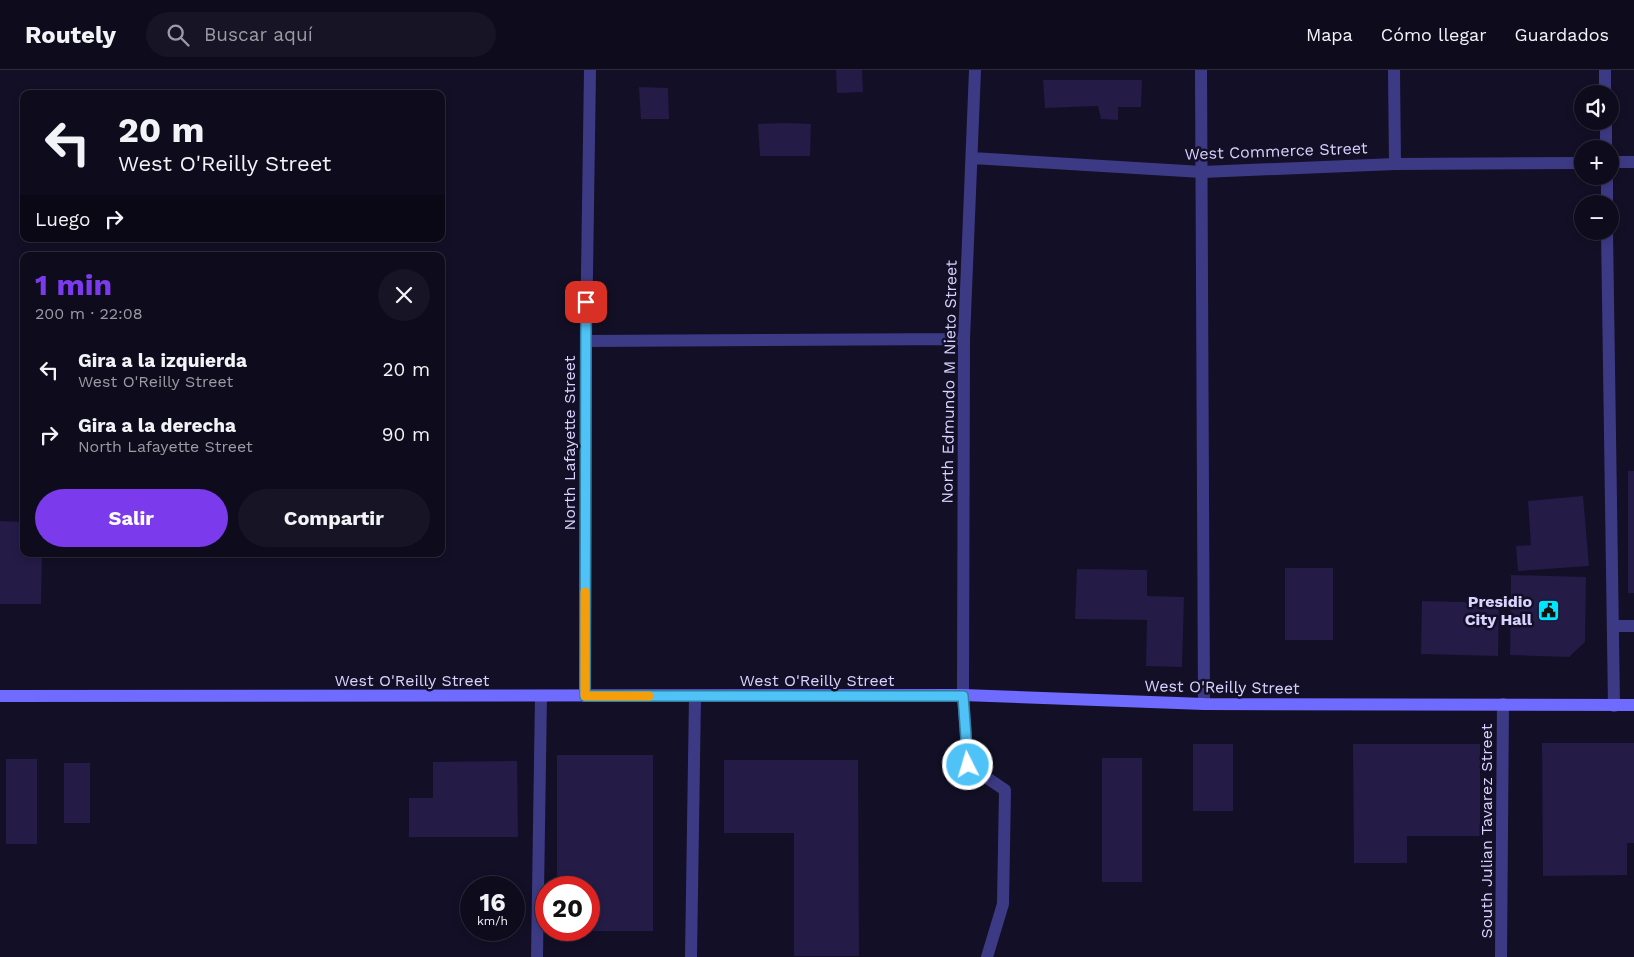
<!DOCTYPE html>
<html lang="es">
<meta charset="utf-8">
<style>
:root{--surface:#0e0b1c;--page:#171425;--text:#f1f3f6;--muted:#9b9ba3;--line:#2e2b3b;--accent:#7c3aed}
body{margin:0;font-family:"Work Sans",sans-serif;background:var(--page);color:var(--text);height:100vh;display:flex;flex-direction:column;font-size:19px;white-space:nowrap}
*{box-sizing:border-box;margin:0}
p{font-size:16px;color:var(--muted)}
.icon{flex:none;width:28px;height:28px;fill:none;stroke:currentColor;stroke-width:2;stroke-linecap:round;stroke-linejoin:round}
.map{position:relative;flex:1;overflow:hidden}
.details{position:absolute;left:20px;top:182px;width:425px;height:305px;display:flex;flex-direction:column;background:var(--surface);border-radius:10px;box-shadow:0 2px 8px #0003,0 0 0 1px var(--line)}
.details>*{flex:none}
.banner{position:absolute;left:20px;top:20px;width:425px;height:152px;border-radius:10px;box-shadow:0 2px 8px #0003,0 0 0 1px var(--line);background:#0e0b1c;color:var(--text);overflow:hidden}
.buttons{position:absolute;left:1574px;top:15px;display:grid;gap:10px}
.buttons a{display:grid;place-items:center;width:45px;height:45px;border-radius:50%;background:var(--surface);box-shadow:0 2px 8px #0003,0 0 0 1px var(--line);font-size:25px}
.speed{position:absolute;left:460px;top:806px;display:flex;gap:10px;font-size:25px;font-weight:700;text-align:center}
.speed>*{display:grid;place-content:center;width:65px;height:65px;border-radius:50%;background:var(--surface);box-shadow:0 2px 8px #0003,0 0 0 1px var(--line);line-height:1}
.speed small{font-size:12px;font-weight:400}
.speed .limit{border:8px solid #d22;background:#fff;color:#111}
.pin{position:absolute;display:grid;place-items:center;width:42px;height:42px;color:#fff;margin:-21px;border-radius:10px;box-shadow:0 2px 8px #0006}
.me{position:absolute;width:55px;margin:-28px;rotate:355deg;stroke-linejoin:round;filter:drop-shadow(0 0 4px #0008)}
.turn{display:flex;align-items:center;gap:18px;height:105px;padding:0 15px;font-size:22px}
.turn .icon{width:65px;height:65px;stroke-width:2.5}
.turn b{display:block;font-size:35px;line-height:42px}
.then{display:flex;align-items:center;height:48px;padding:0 15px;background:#0003;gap:10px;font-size:19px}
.round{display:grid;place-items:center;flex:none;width:52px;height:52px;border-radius:26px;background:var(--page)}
.summary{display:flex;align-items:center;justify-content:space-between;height:85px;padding:0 15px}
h1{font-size:30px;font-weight:700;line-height:38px;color:var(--accent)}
.cta{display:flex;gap:10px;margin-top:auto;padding:10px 15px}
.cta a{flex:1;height:58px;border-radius:30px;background:var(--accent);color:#fff;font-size:20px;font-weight:700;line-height:58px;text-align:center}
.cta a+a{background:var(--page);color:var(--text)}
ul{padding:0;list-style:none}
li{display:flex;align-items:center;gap:15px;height:65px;padding:0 15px}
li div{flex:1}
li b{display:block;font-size:19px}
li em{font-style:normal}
header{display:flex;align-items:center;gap:30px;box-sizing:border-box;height:70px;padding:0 25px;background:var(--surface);border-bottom:1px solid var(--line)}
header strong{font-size:24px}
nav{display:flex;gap:28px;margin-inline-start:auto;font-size:18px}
.search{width:350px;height:45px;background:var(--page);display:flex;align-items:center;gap:12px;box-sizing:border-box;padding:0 18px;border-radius:28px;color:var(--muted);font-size:19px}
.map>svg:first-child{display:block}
.building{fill:#241b47}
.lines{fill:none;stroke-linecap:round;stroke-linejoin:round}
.lane{stroke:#3d3a85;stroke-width:12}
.street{stroke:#3d3a85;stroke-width:12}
.secondary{stroke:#6f6bff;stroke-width:12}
.route-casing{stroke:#337fa1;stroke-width:12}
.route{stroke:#4fc3f7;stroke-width:9}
.slow{stroke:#f59e0b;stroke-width:9}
.labels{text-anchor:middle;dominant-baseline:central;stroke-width:5;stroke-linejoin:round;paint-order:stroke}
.street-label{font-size:16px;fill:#d9d4ff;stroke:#130f26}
.poi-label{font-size:16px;font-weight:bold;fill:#d9d4ff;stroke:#130f26;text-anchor:end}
</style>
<header>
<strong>Routely</strong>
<div class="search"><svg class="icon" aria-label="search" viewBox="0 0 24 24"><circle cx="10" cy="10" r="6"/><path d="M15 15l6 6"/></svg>Buscar aquí</div>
<nav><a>Mapa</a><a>Cómo llegar</a><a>Guardados</a></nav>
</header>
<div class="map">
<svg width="1634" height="887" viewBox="0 0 1634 887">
<rect width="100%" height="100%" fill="#130f26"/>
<path class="building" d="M836 0H862L863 22 837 23Z
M1043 10H1142L1141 37H1118V50L1101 49 1098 36 1045 38Z
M639 17 668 18 669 49H641Z
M787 53 811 54 810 86H760L758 54Z
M1628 401H1634V523H1628Z
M1583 426 1589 496 1518 501 1516 476 1531 475 1528 431Z
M0 451 24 452V484H42L41 534H0Z
M1285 498H1333V570H1285Z
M1077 499 1147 500V526L1184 527 1182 597 1146 596 1147 550 1075 549Z
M1511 505 1586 507 1585 572 1569 587 1510 585Z
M1422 531 1499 533 1498 586 1421 584Z
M1542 673H1634V773H1627V805L1543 806Z
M1193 674H1233V741H1193Z
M1353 674H1480V766H1407V793H1354Z
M557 685H653V861H589V818H557Z
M1102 688H1142V812H1102Z
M6 689H37V774H6Z
M724 690H858L859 886H794V763H724Z
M517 691 518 767H409V728H433V692Z
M64 693H90V753H64Z"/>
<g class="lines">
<path class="lane" d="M1201 0 1204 634
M1605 0V24
M1606 51V79
M1607 106V134
M1607 161 1614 636
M1613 556H1634
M963 625 968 695 1005 720 1003 834 987 887
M691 887 695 626"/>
<path class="street" d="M1394 0 1395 94
M972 88 1202 102 1395 94 1582 93
M1610 92H1634
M586 271 964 269
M963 625 964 269 975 0
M585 626 586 271 590 0
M537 887 541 626
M1501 887 1503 634"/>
<path class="secondary" d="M0 626 963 625 1204 634 1634 635"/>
</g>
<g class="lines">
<defs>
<path id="route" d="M586 232 585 626H963L968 695"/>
</defs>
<use href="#route" class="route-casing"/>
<use href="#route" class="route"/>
<path class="slow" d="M585 522V626H649"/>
</g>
<defs>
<symbol id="civic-square" viewBox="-11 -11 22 22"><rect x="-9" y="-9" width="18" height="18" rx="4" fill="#00e5ff" stroke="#130f26"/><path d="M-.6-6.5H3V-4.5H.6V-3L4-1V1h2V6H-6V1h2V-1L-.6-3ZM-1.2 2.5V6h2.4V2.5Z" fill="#111"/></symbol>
</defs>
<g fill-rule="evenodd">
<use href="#civic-square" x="1536" y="528" width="25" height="25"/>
</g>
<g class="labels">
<g class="street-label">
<text transform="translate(1276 81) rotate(-2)">West Commerce Street</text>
<text transform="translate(949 312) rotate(-89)">North Edmundo M Nieto Street</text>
<text transform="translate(569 373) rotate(-90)">North Lafayette Street</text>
<text x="412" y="610">West O'Reilly Street</text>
<text x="817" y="610">West O'Reilly Street</text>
<text transform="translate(1222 617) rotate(1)">West O'Reilly Street</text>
<text transform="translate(1486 761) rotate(-90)">South Julian Tavarez Street</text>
</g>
<g class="poi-label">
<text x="1532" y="531">Presidio<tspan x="1532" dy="18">City Hall</tspan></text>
</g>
</g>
</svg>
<div class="buttons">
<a><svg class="icon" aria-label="sound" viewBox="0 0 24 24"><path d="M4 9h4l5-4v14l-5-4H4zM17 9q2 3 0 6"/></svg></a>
<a>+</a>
<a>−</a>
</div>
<div class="speed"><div>16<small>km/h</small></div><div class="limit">20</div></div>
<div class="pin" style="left:586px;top:232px;background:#d93025"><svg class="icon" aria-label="arrive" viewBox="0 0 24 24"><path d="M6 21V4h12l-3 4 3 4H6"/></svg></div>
<svg class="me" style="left:968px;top:695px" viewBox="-20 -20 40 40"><circle r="17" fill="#4fc3f7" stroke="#fff" stroke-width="3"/><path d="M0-11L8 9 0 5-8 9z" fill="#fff"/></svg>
<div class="banner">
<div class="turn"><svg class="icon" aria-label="left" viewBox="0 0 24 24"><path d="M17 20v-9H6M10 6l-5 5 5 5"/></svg><div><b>20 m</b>West O'Reilly Street</div></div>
<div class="then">Luego<svg class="icon" aria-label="right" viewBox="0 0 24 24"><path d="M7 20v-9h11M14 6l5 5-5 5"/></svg></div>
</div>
<section class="details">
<div class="summary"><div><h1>1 min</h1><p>200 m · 22:08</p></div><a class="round"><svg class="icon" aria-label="close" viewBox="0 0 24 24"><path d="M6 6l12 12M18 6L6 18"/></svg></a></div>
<ul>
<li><svg class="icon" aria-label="left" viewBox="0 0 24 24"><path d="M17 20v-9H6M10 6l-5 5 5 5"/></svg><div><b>Gira a la izquierda</b><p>West O'Reilly Street</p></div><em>20 m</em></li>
<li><svg class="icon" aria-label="right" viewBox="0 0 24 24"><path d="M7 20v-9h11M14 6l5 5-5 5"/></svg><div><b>Gira a la derecha</b><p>North Lafayette Street</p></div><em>90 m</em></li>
</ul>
<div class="cta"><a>Salir</a><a>Compartir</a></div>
</section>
</div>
